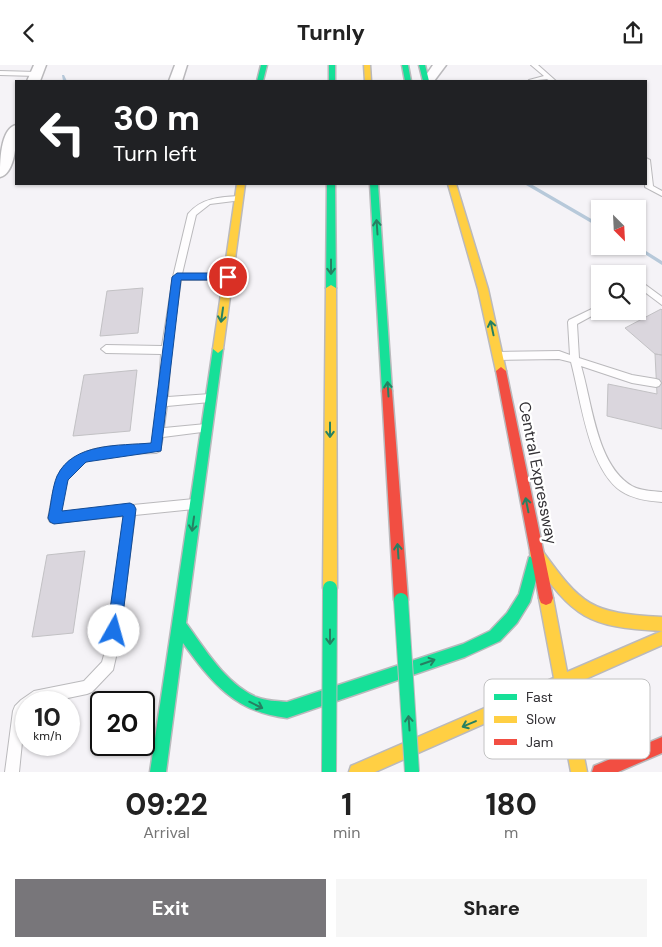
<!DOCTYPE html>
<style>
:root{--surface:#fff;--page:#f6f6f6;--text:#222;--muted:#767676;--accent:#78767a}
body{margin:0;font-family:"DM Sans",sans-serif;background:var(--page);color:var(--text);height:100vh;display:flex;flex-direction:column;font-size:19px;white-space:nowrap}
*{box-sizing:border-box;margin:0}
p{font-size:16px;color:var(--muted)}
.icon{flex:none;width:28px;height:28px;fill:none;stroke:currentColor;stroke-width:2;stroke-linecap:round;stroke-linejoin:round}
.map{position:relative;height:707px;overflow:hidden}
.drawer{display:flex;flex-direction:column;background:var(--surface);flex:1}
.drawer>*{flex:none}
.banner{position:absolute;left:15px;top:15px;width:632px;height:105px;border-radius:0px;box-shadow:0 1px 4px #0004;background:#202124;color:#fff;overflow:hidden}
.needle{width:32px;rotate:156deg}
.controls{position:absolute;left:591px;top:135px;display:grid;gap:10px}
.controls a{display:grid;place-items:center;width:55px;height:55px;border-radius:0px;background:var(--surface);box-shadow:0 1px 4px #0004;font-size:25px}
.speed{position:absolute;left:15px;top:626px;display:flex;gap:10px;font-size:25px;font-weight:700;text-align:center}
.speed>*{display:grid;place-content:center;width:65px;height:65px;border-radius:50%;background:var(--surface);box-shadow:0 1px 4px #0004;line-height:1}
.speed small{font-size:12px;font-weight:400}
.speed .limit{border:2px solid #111;border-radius:8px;background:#fff;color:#111}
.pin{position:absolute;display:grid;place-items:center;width:42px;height:42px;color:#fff;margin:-21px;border:2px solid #fff;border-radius:50%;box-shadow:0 1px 5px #0007}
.me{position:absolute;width:55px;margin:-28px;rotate:7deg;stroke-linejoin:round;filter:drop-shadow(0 0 4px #0008)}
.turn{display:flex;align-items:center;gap:18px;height:105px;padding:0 15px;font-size:22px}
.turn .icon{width:65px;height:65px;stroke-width:2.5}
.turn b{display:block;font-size:35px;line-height:42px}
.eta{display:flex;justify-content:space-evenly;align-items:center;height:85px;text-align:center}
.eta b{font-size:30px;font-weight:800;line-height:35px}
.button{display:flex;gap:10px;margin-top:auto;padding:10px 15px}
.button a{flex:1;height:58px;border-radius:0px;background:var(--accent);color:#fff;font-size:20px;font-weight:800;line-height:58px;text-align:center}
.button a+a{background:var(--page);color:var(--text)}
header{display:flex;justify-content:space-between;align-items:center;height:65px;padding:0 15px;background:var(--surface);font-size:22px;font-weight:800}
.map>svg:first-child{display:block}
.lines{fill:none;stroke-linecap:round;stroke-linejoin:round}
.stream{fill:#b7c9da;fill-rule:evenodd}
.building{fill:#dad6dd;stroke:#c2c1c4}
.lane-casing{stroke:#bab9bc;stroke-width:2}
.street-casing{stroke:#bab9bc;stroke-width:3}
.fast-casing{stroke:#bab9bc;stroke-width:3}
.slow-casing{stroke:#bab9bc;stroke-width:3}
.jam-casing{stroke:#bab9bc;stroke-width:3}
.path{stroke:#e1dfe1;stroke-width:4;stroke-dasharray:6 3;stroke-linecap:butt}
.lane{fill:#fefdfe;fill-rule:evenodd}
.street{fill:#fefdfe;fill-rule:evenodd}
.fast{fill:#16e098;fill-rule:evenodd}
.slow{fill:#ffcf43;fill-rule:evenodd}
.jam{fill:#f24e42;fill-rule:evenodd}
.fast-bridge-casing{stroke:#bab9bc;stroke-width:16;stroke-linecap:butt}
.fast-bridge{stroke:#16e098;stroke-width:14}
.oneway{stroke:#268062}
.route{fill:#1a73e8;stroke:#114b97}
.labels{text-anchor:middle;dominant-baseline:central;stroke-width:4.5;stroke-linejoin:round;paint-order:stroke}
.street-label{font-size:16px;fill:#343236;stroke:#fff}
.key{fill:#fff;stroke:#c2c2c3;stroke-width:1}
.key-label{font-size:14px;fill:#343236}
</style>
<header><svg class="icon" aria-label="back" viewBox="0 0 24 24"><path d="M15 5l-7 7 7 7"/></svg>Turnly<svg class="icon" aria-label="share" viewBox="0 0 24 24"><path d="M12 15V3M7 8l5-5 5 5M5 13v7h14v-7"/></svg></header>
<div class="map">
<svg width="662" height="707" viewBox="0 0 662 707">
<rect width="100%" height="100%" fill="#f5f3f7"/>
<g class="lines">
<path class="stream" d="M62 10H64L67 16H63Z
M526 119H531L600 159V163L526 120Z
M632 181H638L662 196V200Z"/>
</g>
<path class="building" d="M143 223 138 268 100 271 107 226Z
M661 244 662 245V290L655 289 625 263Z
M655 289 662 290V364L607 351 608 319 657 329Z
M137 305 130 366 73 371 84 310Z
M85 486 73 568 32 572 47 490Z"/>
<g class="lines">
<defs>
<path id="lane" d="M531 0H538L556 16H550L547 14 528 16 529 15 544 11Z
M0 6 37 7 40 9 37 11 0 10Z
M646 93 650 95 653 121 662 126V131L645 122Z
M239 131H242V135L210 139 196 150 182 209H227L231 212 227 215H181L171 285 168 332 210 329 213 330 215 333 213 336 210 337 167 341 164 363 206 359 210 360 211 363 210 366 163 372 160 386 156 388C128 389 81 385 67 416 63 426 63 437 61 447L126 441 130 439 133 440 194 434 198 435 199 439 198 443 194 444 135 450 118 583 113 605 92 627 87 629 44 638H26L19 707H5L13 646 15 641 21 635 34 626 84 616 102 597 106 583 124 451 54 458 50 457 48 453C51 441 52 427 57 415 71 378 119 380 152 379L158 337 161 289 106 288 101 284 106 280 162 281 173 212 188 149C201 133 220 132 239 131Z
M643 218 662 232V240L642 225 638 227V220Z
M600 240 601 246 577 259 579 293 632 310 656 314 659 315 661 318 659 321 656 322 632 318 581 301C592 336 596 400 632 421 641 426 652 426 662 427V437C648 436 633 434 621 426 588 403 581 334 571 297L559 294 498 295 493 291 498 287 559 286 570 290 568 257 569 255Z"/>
<path id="street" d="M34 0H46L40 16H27Z
M175 0H187L182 16H169Z
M433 0H446L434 16H422Z
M16 60C17 73 16 108 0 112 0 98 0 64 16 60Z"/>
<path id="fast" d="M261 0H267L263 16H257Z
M329 0H335V16H329Z
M402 0H408L411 16H405Z
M419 0H425L429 16H423Z
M327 119H335L336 223 331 226 326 223Z
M370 119H378L392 326 391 329H383L382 326Z
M218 280 223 284 186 558C205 584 225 618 256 632 266 636 276 636 287 637L463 579 490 566 507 548 519 529 529 492 534 491 539 492 541 497 530 537 517 558 500 576 465 592 287 653C235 647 212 618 183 578L166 707H150L213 284Z"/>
<path id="slow" d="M364 0H370L371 16H365Z
M237 119H245L223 284 218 288 213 284Z
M448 119H456L488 224 506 306 501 310 496 306 478 224Z
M331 220 336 223 337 523 335 528 330 530 325 528 323 523 326 223Z
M536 482 541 484C582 541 590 548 662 552V566C587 562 574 553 531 492L530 488 531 484Z
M546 526 551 528 553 533 567 607 662 566V580L570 621 587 707H571L556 627 375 707H349L351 701 554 613 539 533 541 528Z"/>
<path id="jam" d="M501 302 506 306 553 533 551 538 546 540 541 538 539 533 496 306Z
M387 322 391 323 392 326 408 535 406 540 401 542 396 540 394 535 382 326 383 323Z
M662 672V688L618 707H592L594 701Z"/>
</defs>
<use href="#lane" class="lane-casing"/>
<use href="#street" class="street-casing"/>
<use href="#fast" class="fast-casing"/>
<use href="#slow" class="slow-casing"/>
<use href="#jam" class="jam-casing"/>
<path class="path" d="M631 640 637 651"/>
<use href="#lane" class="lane"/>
<use href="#street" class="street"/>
<use href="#fast" class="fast"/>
<use href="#slow" class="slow"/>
<use href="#jam" class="jam"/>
<defs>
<path id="fast-bridge" d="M401 535 412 707
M329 707 330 523"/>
</defs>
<use href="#fast-bridge" class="fast-bridge-casing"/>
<use href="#fast-bridge" class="fast-bridge"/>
</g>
<defs><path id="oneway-shaft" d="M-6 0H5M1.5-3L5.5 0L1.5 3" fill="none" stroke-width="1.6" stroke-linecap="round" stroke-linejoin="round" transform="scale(1.25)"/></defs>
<g class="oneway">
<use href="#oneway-shaft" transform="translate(377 162) rotate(-94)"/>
<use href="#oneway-shaft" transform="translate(331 202) rotate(90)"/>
<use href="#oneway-shaft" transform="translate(222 250) rotate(98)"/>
<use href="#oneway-shaft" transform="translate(492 263) rotate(-102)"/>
<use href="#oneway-shaft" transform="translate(388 324) rotate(-94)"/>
<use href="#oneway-shaft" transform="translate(330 365) rotate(90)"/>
<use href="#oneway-shaft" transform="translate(527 440) rotate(-101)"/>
<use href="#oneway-shaft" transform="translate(193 459) rotate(98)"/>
<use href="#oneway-shaft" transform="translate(398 486) rotate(-94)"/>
<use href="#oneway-shaft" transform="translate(330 572) rotate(90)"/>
<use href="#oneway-shaft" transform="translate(428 597) rotate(-19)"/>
<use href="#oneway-shaft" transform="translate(256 640) rotate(26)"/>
<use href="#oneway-shaft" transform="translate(409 658) rotate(-94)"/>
<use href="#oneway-shaft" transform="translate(469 659) rotate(157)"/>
</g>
<path class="route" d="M177 208H228L232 212 228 215H181L161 386 86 397 68 415 62 446 130 438 134 440 136 444 121 566 119 571 114 573 109 571 107 566 123 451 54 459 50 457 48 453C51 440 52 423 57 411 73 377 120 381 151 378L172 212Z"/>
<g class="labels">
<g class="street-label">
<text transform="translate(538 408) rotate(79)">Central Expressway</text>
</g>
</g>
<rect x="484" y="614" width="166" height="80" rx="8" class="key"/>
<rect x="494" y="629" width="23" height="6" fill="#16e098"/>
<rect x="494" y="651" width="23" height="7" fill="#ffcf43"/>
<rect x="494" y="674" width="23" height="6" fill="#f24e42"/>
<g class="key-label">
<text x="526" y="637">Fast</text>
<text x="526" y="659">Slow</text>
<text x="526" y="682">Jam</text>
</g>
</svg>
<div class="controls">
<a><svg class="needle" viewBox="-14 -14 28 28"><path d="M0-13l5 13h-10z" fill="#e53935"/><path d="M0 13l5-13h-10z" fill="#767676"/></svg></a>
<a><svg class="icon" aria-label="search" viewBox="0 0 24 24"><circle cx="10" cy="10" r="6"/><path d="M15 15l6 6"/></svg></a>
</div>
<div class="speed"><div>10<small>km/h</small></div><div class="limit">20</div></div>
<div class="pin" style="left:228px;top:212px;background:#d93025"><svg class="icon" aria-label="arrive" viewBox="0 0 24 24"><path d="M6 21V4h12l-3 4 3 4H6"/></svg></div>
<svg class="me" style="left:114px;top:566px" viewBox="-20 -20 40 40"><circle r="19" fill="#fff"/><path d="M0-13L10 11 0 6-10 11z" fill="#1a73e8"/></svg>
<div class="banner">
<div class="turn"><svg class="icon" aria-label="left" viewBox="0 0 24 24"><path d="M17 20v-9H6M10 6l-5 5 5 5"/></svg><div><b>30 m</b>Turn left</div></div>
</div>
</div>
<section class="drawer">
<div class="eta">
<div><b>09:22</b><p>Arrival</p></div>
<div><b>1</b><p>min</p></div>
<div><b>180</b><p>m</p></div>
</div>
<div class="button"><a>Exit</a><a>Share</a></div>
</section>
